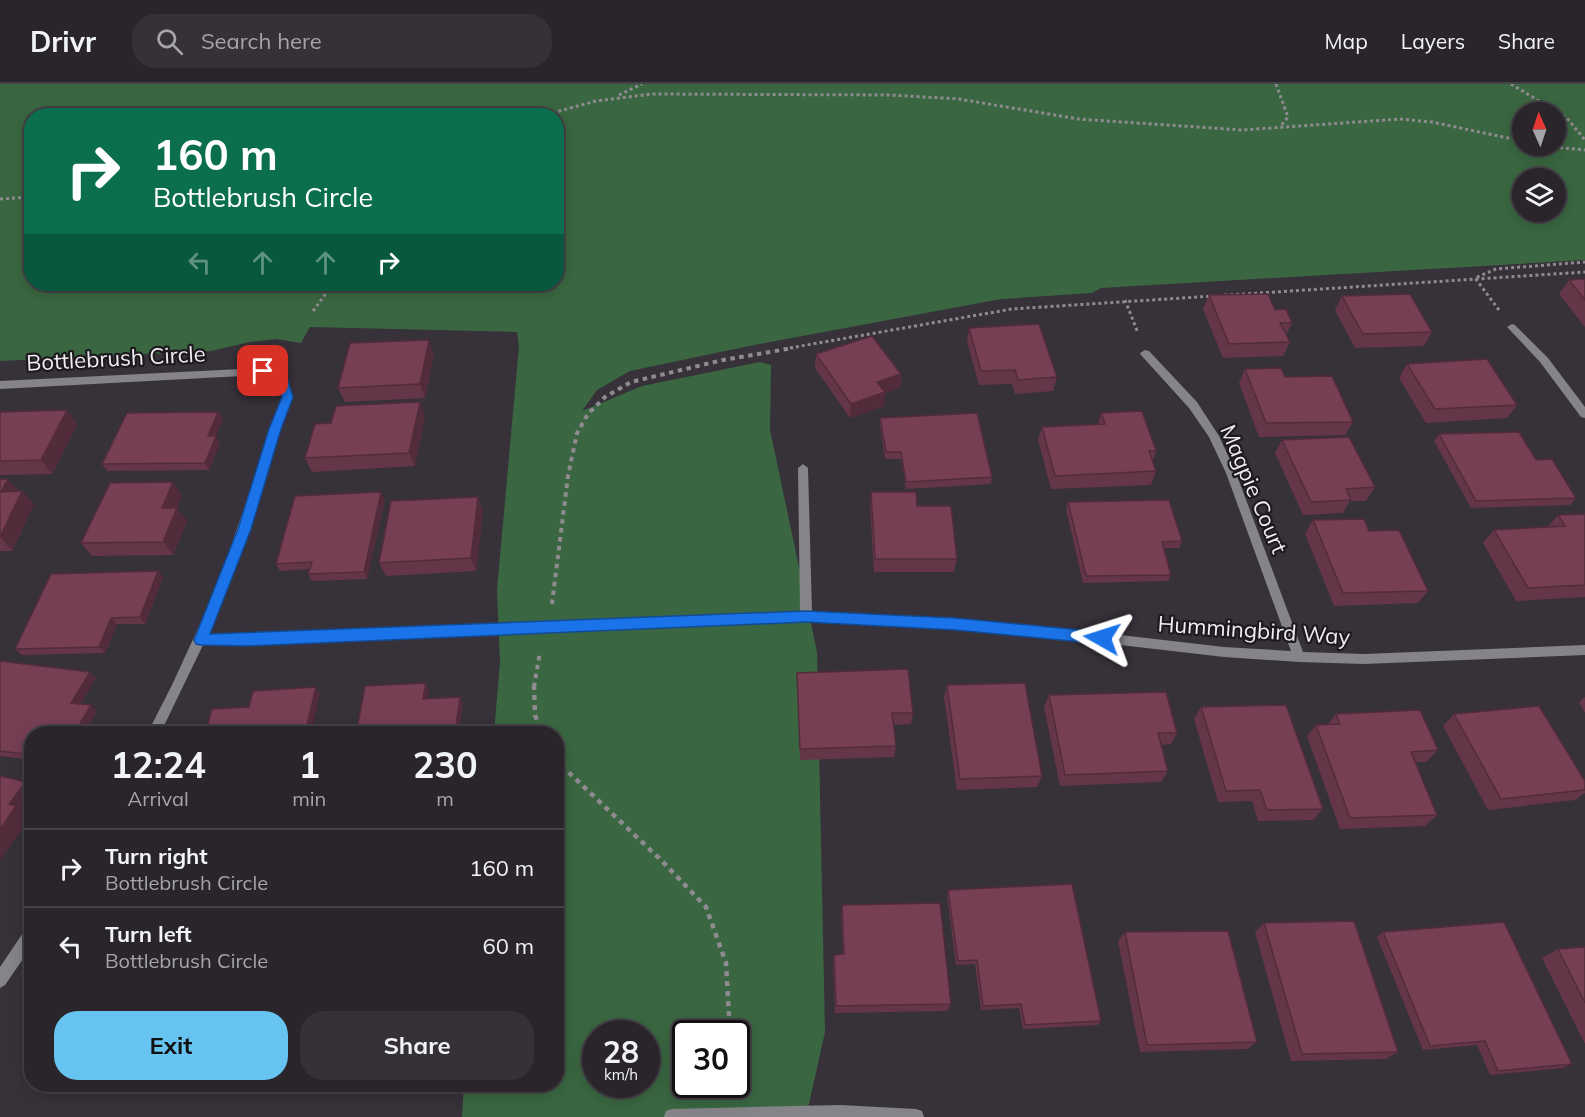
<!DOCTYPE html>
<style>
:root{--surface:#29252b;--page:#353137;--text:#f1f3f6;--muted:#a5a5a9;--line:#454247;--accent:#67c4f0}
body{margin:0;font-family:Mulish,sans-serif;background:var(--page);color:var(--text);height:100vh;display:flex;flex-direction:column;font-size:22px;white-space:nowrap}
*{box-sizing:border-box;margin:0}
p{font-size:20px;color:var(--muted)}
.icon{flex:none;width:33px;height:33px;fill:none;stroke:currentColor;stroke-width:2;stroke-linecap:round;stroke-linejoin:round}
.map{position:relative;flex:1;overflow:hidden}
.panel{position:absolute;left:24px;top:642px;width:540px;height:366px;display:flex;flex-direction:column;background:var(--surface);border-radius:24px;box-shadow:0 3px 15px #0003,0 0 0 2px var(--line)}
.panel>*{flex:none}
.top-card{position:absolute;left:24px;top:24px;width:540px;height:183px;border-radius:24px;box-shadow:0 3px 15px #0003,0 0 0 2px var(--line);background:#0b6e4f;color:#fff;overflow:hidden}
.needle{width:39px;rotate:357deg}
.fabs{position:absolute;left:1512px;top:18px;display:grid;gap:12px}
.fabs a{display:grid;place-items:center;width:54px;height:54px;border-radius:50%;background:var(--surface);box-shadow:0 3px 15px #0003,0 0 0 2px var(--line);font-size:30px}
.speed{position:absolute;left:582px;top:936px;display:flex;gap:12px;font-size:30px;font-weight:700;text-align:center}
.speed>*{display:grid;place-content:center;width:78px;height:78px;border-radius:50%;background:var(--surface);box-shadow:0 3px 15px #0003,0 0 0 2px var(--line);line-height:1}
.speed small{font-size:15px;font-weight:400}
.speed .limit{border:3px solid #111;border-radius:9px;background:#fff;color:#111}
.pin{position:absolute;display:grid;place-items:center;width:51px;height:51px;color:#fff;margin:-26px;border-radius:12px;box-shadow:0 3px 9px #0006}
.me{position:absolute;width:66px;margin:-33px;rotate:276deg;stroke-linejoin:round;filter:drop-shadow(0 0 4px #0008)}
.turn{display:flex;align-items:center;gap:21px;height:126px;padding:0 30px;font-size:27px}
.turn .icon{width:78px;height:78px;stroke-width:2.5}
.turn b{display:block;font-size:42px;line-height:51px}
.lanes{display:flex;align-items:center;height:57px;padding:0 30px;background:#0003;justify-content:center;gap:30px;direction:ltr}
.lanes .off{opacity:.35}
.eta{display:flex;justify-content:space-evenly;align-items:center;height:102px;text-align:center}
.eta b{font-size:36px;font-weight:700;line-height:42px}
.cta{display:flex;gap:12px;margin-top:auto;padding:12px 30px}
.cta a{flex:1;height:69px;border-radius:24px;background:var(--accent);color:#111;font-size:24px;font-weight:700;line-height:69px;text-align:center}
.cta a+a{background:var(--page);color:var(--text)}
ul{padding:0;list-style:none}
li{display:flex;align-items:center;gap:18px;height:78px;padding:0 30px;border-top:2px solid var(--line)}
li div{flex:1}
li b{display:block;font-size:22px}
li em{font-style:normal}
header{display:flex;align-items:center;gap:36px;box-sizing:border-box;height:84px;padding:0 30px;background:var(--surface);border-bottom:2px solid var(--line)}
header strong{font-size:28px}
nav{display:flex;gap:33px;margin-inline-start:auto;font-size:21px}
.search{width:420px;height:54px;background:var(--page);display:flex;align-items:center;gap:15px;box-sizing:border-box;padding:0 21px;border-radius:24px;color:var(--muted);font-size:22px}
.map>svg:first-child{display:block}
.green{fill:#3a6741;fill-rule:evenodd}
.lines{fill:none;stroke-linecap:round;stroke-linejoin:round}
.path-far2{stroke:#908b91;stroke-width:3;stroke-dasharray:3 3;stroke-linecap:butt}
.path-far1{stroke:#908b91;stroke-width:4;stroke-dasharray:4.5 4.5;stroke-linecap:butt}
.path{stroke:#908b91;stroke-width:4.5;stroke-dasharray:5 5;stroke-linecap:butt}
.street{fill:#858489;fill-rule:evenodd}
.wall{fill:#653648}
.shaded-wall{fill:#532c3b}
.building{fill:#763f54;stroke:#532c3b;stroke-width:1.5}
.route{fill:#1a73e8;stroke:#114b97;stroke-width:1.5}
.labels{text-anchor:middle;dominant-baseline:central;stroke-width:4.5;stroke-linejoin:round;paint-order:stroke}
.street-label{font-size:22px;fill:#f0ecf1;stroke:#1d1a1e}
</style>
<header>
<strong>Drivr</strong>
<div class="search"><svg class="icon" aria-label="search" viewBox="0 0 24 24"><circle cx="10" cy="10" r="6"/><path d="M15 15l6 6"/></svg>Search here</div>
<nav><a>Map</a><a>Layers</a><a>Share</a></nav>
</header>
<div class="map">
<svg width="1585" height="1033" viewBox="0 0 1585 1033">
<rect width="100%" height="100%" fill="#373139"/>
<path class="green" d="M0 0H1585V176L1101 204 1092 209 1001 215 749 262 630 287 597 306 582 327 642 302 760 278 771 281 770 346 817 568 825 948 806 1033H462L464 1001 556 1000V650L494 649 500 578 497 506 519 262 517 248 310 243 301 259 276 255 250 258 211 267 0 277ZM1522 28H1556V62H1522ZM32 32H556V200H32ZM1522 94H1556V128H1522ZM596 950H646V1000H596ZM686 950H736V1000H686Z"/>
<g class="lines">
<path class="path-far2" d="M1276 0 1288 33 1280 43
M1511 0 1567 34 1585 56
M619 11 642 0
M541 32 596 17 652 10 890 11 959 15 1078 35 1242 46 1400 35 1432 38 1522 57
M1542 62 1585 66
M0 115 32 113
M1125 216 1138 249
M1499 226 1475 194 1496 185 1585 178
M313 227 333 200
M784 265 1012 225 1585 188"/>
<path class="path-far1" d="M552 520 568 392 577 349 588 330 605 313 631 298 723 276 793 264
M534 603 540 568"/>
<path class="path" d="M534 601 535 631 542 650
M556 673 563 683 661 776 706 823 726 879 730 950"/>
<path class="street" d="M1512 240 1515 241 1548 274 1585 323V334L1581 333 1540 278 1509 245 1507 243Z
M1145 266 1149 267 1197 318 1219 352 1236 389 1303 568 1364 570 1585 561V571L1364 580 1299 578 1224 573 1034 551 955 545 806 538 246 561H203L160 650H147L172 601 217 503 282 313 278 298 262 291 0 305V297L263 284 287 294 292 313 229 503 207 551 800 528 798 384 803 380 808 384 812 528 1034 541 1224 563 1291 567 1226 389 1209 353 1189 324 1141 271 1140 269Z
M32 841V862L5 901 0 904V883L27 843Z
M840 1021 916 1025 922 1027 924 1033H664L666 1027 672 1025Z"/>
</g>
<path class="wall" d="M1585 195V243L1559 210 1569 196Z
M1209 211 1275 226 1292 239 1286 251 1290 258 1283 272 1223 274 1203 225Z
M1342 212 1432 248 1424 262 1355 264 1335 226Z
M969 244 1057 293 1053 307 1015 310 1012 300 979 301 967 258Z
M434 270 425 314 345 318 338 304Z
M816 270 901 290 900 304 885 309 884 322 850 334 815 284Z
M1407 280 1517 321 1507 334 1426 339 1399 294Z
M1245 285 1285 293 1353 338 1345 351 1259 353 1239 299Z
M0 328 77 340 52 390 0 391Z
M218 328 223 335 215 352 220 359 209 386 107 387 102 380Z
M1101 329 1156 367 1153 377 1156 387 1151 401 1051 405 1038 356 1042 343 1098 340Z
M425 332 415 382 312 388 305 374Z
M880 334 992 393 991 400 906 405 901 375H885L880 341Z
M1439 350 1536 376 1576 414 1570 421 1471 424 1434 357Z
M1282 356 1375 403 1366 417H1350L1343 429 1303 431 1275 369Z
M0 395 19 407 34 420 12 467H0Z
M871 408 917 422 957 475 954 488H874L870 422Z
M182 412 177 424 187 437 173 471 92 472 81 459Z
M385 415 367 495 312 497 308 490 310 485 280 487 276 480Z
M1068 418 1182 457 1179 464H1164L1171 491 1168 497 1083 499 1066 425Z
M483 426 476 487 386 492 379 479Z
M1585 430V513L1516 517 1483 459 1494 446 1548 443 1558 431Z
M1313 436 1428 507 1418 519 1334 522 1305 450Z
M158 487 163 493 145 540H117L105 569 22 571 15 565Z
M0 577 96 594 80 620 97 628 32 650V676L0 672Z
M797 589 913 629 911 640 894 641 896 662 894 673 800 676Z
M947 601 1042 692 1037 703 957 706 944 613Z
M1049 611 1177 649 1171 660 1161 661 1168 687 1161 698 1060 702 1044 623Z
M1585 613V629L1579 618Z
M1201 623 1323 725 1313 736 1258 737 1252 717 1218 718 1194 635Z
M1336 630 1438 666 1426 678H1415L1437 731 1425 742 1340 745 1307 652 1316 641 1328 640Z
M1454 630 1585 697V709L1575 716 1488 726 1443 642Z
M948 806 1101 937 1098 941 1023 945 1019 924 981 926 975 880 956 881 947 811Z
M842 821 951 920 947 927 835 929 833 879 834 871 843 870 841 830Z
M1264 839 1398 968 1385 975 1291 977 1255 848Z
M1125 848 1257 958 1247 965 1140 968 1118 857Z
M1383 848 1572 980 1563 984 1490 991 1477 961 1423 966 1377 853Z
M1585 863V960L1542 874 1558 865Z"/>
<path class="shaded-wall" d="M429 256 434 270 425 314 420 300Z
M901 290 900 304 885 309 884 322 850 334 851 320 877 298Z
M420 318 425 332 415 382 409 369Z
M67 326 77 340 52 390 41 376Z
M218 328 223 335 212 359 208 352Z
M216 352 220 359 209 386 205 379Z
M8 395 20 408H1Z
M173 398 182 412 177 424 187 437 173 471 163 458 162 424Z
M22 407 34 420 12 467 0 453Z
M381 408 385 415 367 495 364 488Z
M478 413 483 426 476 487 471 474Z
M158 487 163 493 145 540 140 533Z
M111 534 117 540 105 569 99 563Z
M90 588 96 594 77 625 71 619Z
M426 599 429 605 427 621 423 615Z
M316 603 320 610 311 650H305Z
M460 613 463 619 459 650H455Z
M91 621 97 628 84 650H74Z
M26 698 32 702V720L25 729 31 733 0 776V745L9 720Z"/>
<path class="building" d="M1585 195V216L1569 196Z
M1268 210 1275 226 1286 225 1292 239H1280L1290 258 1229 260 1209 211Z
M1410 210 1432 248 1363 250 1342 212Z
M1039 240 1057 293 1018 296 1015 286 981 287 969 244Z
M872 252 901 290 877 298 885 308 851 320 816 270Z
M429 256 420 300 338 304 350 259Z
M1487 275 1517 321 1435 325 1407 280Z
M1281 284 1285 293 1332 292 1353 338 1266 339 1245 285Z
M420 318 409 369 305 374 315 340 331 339 336 322Z
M67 326 41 376 0 377V328Z
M1142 327 1156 367H1149L1156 387 1055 392 1042 343 1105 340 1101 329Z
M218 328 208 352H216L205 379 102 380 127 329Z
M977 329 992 393 906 398 901 368H886L880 334Z
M1519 348 1536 376 1552 375 1576 414 1476 417 1439 350Z
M1349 353 1375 403 1346 405 1351 416 1311 418 1282 356Z
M0 395H8L1 408 22 407 0 453Z
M173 398 162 424H177L163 458 81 459 110 399Z
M381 408 364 488 308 490 312 478 276 480 295 412Z
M871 408H916L917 422H951L957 475H875Z
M478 413 471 474 379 479 391 417Z
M1169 416 1182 457 1162 458 1171 491 1086 492 1068 418Z
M1585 430V501L1528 504 1494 446 1565 442 1558 431Z
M1364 435 1369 447 1399 446 1428 507 1343 509 1313 436Z
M158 487 140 533 111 534 99 563 15 565 51 490Z
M0 577 90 588 71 619 91 621 74 650H32V671L0 667Z
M908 585 913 629H892L896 662 800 665 797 589Z
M426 599 423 615 460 613 455 650H356L365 602Z
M1025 599 1042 692 960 695 947 601Z
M316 603 305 650H205L212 625 249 623 253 607Z
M1166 608 1177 649H1158L1168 687 1065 691 1049 611Z
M1286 621 1323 725 1267 726 1260 706 1226 707 1201 623Z
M1539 622 1585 697V706L1501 715 1454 630Z
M1420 626 1438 666 1411 668 1437 731 1350 734 1316 641 1340 640 1336 630Z
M0 692 26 698 9 720 16 722 0 745Z
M1072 800 1101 937 1025 941 1021 920 983 922 977 876 958 877 948 806Z
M940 819 951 920 836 922 834 871 844 870 842 821Z
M1354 837 1398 968 1302 970 1264 839Z
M1504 838 1572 980 1498 987 1485 957 1430 962 1383 848Z
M1228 847 1257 958 1147 961 1125 848Z
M1585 863V919L1558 865Z"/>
<path class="route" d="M263 283 287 293 293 313 281 345 251 445 210 550 806 527 955 534 1102 548 1107 550 1109 554 1107 558 1102 560 955 546 806 538 246 562 201 561 196 560 194 556 238 445 269 345 282 313 278 299 258 287Z"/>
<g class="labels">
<g class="street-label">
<text transform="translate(116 274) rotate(-3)">Bottlebrush Circle</text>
<text transform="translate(1254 405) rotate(67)">Magpie Court</text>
<text transform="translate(1254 546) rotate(4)">Hummingbird Way</text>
</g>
</g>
</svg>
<div class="fabs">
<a><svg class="needle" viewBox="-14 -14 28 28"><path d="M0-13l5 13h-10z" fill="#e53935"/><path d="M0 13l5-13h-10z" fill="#a5a5a9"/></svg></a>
<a><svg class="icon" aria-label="layers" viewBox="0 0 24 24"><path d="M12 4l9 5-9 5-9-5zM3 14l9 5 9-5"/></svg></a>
</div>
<div class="speed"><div>28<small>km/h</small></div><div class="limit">30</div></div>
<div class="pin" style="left:263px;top:287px;background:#d93025"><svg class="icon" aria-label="arrive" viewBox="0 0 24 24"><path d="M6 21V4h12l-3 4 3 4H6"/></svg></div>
<svg class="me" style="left:1102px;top:554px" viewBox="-20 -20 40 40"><path d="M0-17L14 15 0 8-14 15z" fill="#1a73e8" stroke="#fff" stroke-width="4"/></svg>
<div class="top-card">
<div class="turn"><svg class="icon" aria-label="right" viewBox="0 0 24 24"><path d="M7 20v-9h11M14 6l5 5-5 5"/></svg><div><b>160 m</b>Bottlebrush Circle</div></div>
<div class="lanes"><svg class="icon off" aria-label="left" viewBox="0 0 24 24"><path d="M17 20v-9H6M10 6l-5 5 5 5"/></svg><svg class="icon off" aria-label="ahead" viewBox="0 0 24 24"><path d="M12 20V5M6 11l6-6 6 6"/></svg><svg class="icon off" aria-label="ahead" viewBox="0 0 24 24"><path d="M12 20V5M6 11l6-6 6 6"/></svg><svg class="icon" aria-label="right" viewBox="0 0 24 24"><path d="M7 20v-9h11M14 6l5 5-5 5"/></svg></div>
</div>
<section class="panel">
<div class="eta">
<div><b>12:24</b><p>Arrival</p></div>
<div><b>1</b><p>min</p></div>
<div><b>230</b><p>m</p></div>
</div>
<ul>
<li><svg class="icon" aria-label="right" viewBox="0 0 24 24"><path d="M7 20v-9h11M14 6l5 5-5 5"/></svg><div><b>Turn right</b><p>Bottlebrush Circle</p></div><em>160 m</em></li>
<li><svg class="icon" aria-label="left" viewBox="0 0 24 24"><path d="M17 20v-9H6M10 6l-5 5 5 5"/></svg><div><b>Turn left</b><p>Bottlebrush Circle</p></div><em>60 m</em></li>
</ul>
<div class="cta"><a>Exit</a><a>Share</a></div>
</section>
</div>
